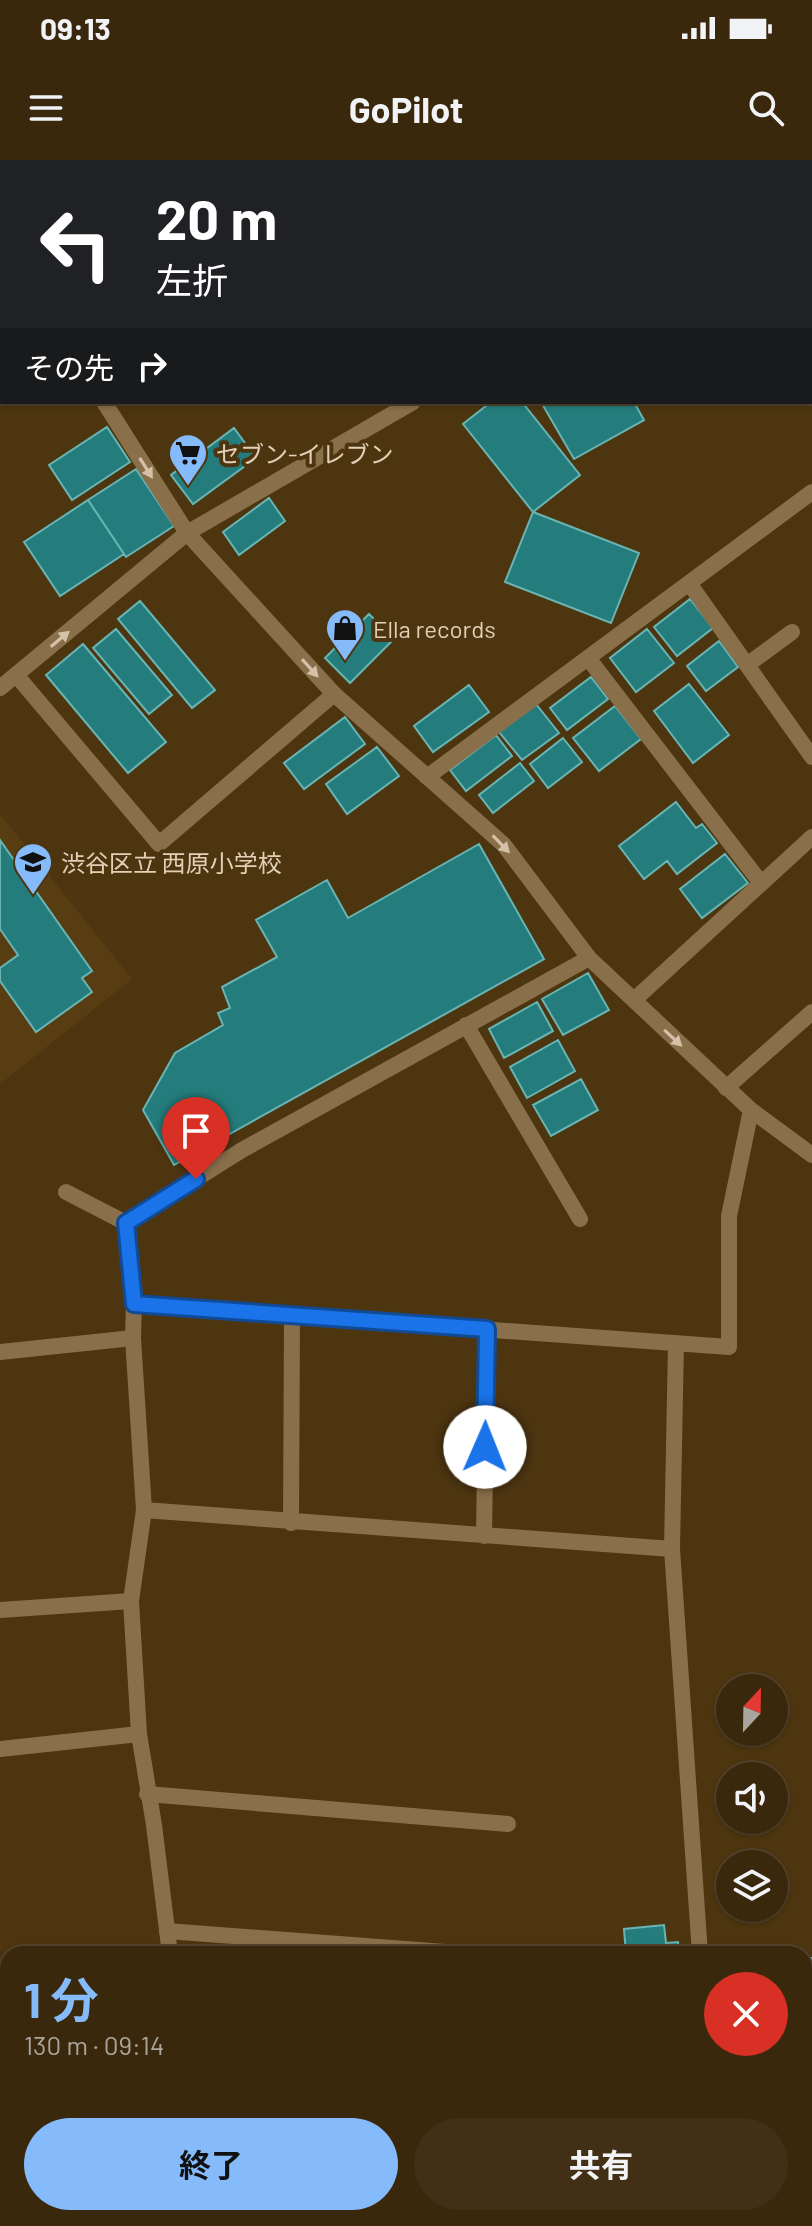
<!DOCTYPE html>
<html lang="ja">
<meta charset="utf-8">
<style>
:root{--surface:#3a280c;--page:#413015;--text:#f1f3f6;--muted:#aba69d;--line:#54442d;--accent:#86bbfb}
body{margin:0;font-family:Barlow,"Noto Sans JP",sans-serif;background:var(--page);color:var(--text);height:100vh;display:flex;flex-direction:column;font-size:30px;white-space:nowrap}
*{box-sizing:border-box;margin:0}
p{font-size:26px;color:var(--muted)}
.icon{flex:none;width:44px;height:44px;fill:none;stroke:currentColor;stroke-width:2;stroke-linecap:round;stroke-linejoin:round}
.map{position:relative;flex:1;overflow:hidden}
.drawer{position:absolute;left:0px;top:1786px;width:812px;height:280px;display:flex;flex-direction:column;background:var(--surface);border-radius:24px 24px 0 0;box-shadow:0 2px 6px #0004,0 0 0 2px var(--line)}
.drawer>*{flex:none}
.guide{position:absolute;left:0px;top:0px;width:812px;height:244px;box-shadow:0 2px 6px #0004,0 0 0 2px var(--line);background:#202124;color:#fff;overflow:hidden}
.needle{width:52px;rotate:22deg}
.tools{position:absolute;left:716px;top:1514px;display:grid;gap:16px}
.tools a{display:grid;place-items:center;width:72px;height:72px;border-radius:50%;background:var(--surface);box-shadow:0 2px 6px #0004,0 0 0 2px var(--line);font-size:40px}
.pin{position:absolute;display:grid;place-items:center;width:68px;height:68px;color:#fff;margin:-82px -34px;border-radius:50% 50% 50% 0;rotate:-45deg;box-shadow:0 0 8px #0007}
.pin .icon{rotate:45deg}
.me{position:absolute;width:88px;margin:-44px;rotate:1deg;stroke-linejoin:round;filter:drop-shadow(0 0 6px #0008)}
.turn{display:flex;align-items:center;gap:28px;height:168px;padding:0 24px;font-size:36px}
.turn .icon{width:104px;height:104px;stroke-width:2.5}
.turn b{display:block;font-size:56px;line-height:68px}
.then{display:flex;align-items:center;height:76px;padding:0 24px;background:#0003;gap:16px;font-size:30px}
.round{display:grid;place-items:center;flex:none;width:84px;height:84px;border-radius:42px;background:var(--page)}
.head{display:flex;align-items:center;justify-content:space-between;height:136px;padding:0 24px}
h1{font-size:48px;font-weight:700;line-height:60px;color:var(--accent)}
.primary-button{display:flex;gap:16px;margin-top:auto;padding:16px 24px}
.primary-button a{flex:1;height:92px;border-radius:48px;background:var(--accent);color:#111;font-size:32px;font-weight:700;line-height:92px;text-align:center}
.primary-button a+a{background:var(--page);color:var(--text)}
.status{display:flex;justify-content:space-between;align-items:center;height:56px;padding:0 40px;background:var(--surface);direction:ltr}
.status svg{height:22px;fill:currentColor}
header{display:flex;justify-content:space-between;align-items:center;height:104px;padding:0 24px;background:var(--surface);font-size:36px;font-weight:700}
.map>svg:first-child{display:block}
.built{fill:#593d12}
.building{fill:#247d7c;stroke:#68b5b4;stroke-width:2}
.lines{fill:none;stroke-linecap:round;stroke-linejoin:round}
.service{stroke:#8a6f4b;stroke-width:16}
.minor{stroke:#8a6f4b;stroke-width:16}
.oneway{fill:#d5c1a7}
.route-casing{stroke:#114b97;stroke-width:20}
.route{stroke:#1a73e8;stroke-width:14}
.labels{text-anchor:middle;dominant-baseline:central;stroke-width:8;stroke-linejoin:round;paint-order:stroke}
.poi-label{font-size:24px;fill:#e2cfb7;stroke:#4d3510;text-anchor:start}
</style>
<div class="status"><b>09:13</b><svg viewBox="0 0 49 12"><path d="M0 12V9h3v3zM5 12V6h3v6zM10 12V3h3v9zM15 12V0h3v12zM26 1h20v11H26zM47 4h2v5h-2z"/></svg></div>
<header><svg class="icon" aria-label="menu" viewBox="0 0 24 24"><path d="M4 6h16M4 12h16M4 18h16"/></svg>GoPilot<svg class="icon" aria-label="search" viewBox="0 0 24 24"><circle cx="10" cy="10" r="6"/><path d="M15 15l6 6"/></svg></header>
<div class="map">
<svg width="812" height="2066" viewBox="0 0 812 2066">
<rect width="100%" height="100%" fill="#4d3510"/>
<path class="built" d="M0 654 132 819 0 924Z"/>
<path class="building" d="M125 0H214L215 2H127Z
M2 138V219L0 220V139Z
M491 242H522L580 315 533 352 463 264Z
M541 242H634L644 260 574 299Z
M107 267 130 302 72 340 49 305Z
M234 268 256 298 193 344 171 315Z
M136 309 174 366 126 397 88 340Z
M269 338 285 361 239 395 223 372Z
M88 340 124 394 60 436 24 382Z
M533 352 639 393 611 463 505 422Z
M690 439 713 468 677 496 654 467Z
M140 441 215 530 192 548 118 459Z
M369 454 394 479 350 523 325 498Z
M116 469 172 535 149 554 93 488Z
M647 469 674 503 636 532 610 498Z
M719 481 738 507 706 531 687 506Z
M83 484 166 582 128 613 46 515Z
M591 517 608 539 567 570 550 548Z
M689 524 729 575 693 603 654 551Z
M469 525 489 552 433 592 414 566Z
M536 544 559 573 522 600 499 572Z
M615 546 641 579 599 611 573 578Z
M345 557 365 584 304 629 284 603Z
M496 575 512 596 466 631 450 610Z
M563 578 582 602 548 628 530 604Z
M377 587 399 616 347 654 326 624Z
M520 603 534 621 493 653 479 635Z
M676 642 696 668 702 664 717 683 677 714 667 701 644 719 619 686Z
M0 680 92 811 82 818 92 832 36 872 0 821V808L18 795 0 769Z
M479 684 544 799 174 1005 143 950 175 893 223 865 218 853 230 848 222 827 277 797 256 760 327 720 348 758Z
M725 694 748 723 702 758 680 729Z
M588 813 609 850 563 875 542 839Z
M537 842 553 871 504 898 489 869Z
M558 880 575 911 527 938 510 907Z
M581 919 598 950 551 976 533 945Z
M664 1765 666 1783 678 1782 679 1794H626L624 1769Z
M812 1798V1839H804V1799Z
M812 1844V1877H804V1845Z
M804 1885H812V1915L804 1916Z
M812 1928V1967L804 1968V1929Z
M804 1987H812V2034H804Z
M724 2058H778V2066H726Z"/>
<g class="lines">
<path class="service" d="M307 2 310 0
M689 423 812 597
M588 498 761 723
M747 505 792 472
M17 516 159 684 334 534
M427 617 812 332
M634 840 812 677
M466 865 580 1059
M66 1032 126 1063 242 990 589 798
M0 1192 133 1178
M0 1450 131 1441
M147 1634 508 1664
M167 1771 471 1794
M0 1860 8 1861"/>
<path class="minor" d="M723 0 725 2
M0 39 2 43
M810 75 812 74
M810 104 812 106
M104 242 187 373 334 534 504 685 589 798 751 950 812 995
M0 528 187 373 413 242
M726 928 812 852
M126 1063 134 1144 133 1178 144 1350 131 1441 139 1574 154 1665 170 1794
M134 1144 729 1187V1056L751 950
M676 1183 672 1389 700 1794
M144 1350 672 1389
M291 1363 292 1156
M484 1376 487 1169
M0 1589 139 1574
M199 2058V2066
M715 2058 716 2066"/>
</g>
<defs><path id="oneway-solid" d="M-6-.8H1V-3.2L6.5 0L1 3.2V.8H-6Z" transform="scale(2)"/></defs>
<g class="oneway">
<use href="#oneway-solid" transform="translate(146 308) rotate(58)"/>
<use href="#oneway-solid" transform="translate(60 479) rotate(-40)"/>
<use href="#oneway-solid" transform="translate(310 508) rotate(48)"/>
<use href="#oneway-solid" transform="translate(501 684) rotate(46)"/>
<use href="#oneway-solid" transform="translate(673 878) rotate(43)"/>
</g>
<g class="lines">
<defs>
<path id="route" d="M196 1019 126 1063 134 1144 487 1169 485 1287"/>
</defs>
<use href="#route" class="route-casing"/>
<use href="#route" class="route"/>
</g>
<defs>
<symbol id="supermarket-pin" viewBox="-11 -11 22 30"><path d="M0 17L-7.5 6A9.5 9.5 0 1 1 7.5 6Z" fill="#86bbfb" stroke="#4d3510"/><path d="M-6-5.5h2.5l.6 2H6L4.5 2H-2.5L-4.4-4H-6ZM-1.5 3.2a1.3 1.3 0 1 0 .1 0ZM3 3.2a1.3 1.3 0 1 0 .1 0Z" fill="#111"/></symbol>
<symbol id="shop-pin" viewBox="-11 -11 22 30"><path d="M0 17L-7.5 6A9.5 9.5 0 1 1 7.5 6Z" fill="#86bbfb" stroke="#4d3510"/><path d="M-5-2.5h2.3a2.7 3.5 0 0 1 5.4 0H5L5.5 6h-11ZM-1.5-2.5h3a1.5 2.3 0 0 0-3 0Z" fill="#111"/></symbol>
<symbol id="school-pin" viewBox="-11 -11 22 30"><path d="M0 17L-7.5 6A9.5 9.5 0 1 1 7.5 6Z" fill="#86bbfb" stroke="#4d3510"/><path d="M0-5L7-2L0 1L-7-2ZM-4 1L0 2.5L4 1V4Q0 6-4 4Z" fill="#111"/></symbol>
</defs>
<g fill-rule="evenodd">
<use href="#supermarket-pin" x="166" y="271" width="44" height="60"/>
<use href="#shop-pin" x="323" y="446" width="44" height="60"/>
<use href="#school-pin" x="11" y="680" width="44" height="60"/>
</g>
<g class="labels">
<g class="poi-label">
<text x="216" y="293">セブン-イレブン</text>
<text x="373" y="468">Ella records</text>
<text x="61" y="702">渋谷区立 西原小学校</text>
</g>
</g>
</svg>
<div class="tools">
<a><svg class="needle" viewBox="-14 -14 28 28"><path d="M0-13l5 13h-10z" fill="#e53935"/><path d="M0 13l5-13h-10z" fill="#aba69d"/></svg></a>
<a><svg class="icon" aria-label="sound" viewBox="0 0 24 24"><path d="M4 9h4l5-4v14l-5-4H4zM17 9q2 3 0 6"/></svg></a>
<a><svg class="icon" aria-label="layers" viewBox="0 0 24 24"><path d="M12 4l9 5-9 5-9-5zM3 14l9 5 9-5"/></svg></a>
</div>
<div class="pin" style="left:196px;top:1019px;background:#d93025"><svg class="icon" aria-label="arrive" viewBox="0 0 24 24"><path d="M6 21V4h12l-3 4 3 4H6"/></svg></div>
<svg class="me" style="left:485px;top:1287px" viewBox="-20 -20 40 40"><circle r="19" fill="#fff"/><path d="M0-13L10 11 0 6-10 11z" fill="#1a73e8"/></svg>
<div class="guide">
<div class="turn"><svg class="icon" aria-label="left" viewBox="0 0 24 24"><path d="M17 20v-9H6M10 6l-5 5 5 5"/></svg><div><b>20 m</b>左折</div></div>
<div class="then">その先<svg class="icon" aria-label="right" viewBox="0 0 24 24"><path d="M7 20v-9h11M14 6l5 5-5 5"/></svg></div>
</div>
<section class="drawer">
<div class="head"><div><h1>1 分</h1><p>130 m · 09:14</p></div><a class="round" style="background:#d93025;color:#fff"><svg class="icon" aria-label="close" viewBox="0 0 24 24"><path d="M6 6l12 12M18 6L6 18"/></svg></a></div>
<div class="primary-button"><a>終了</a><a>共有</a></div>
</section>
</div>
